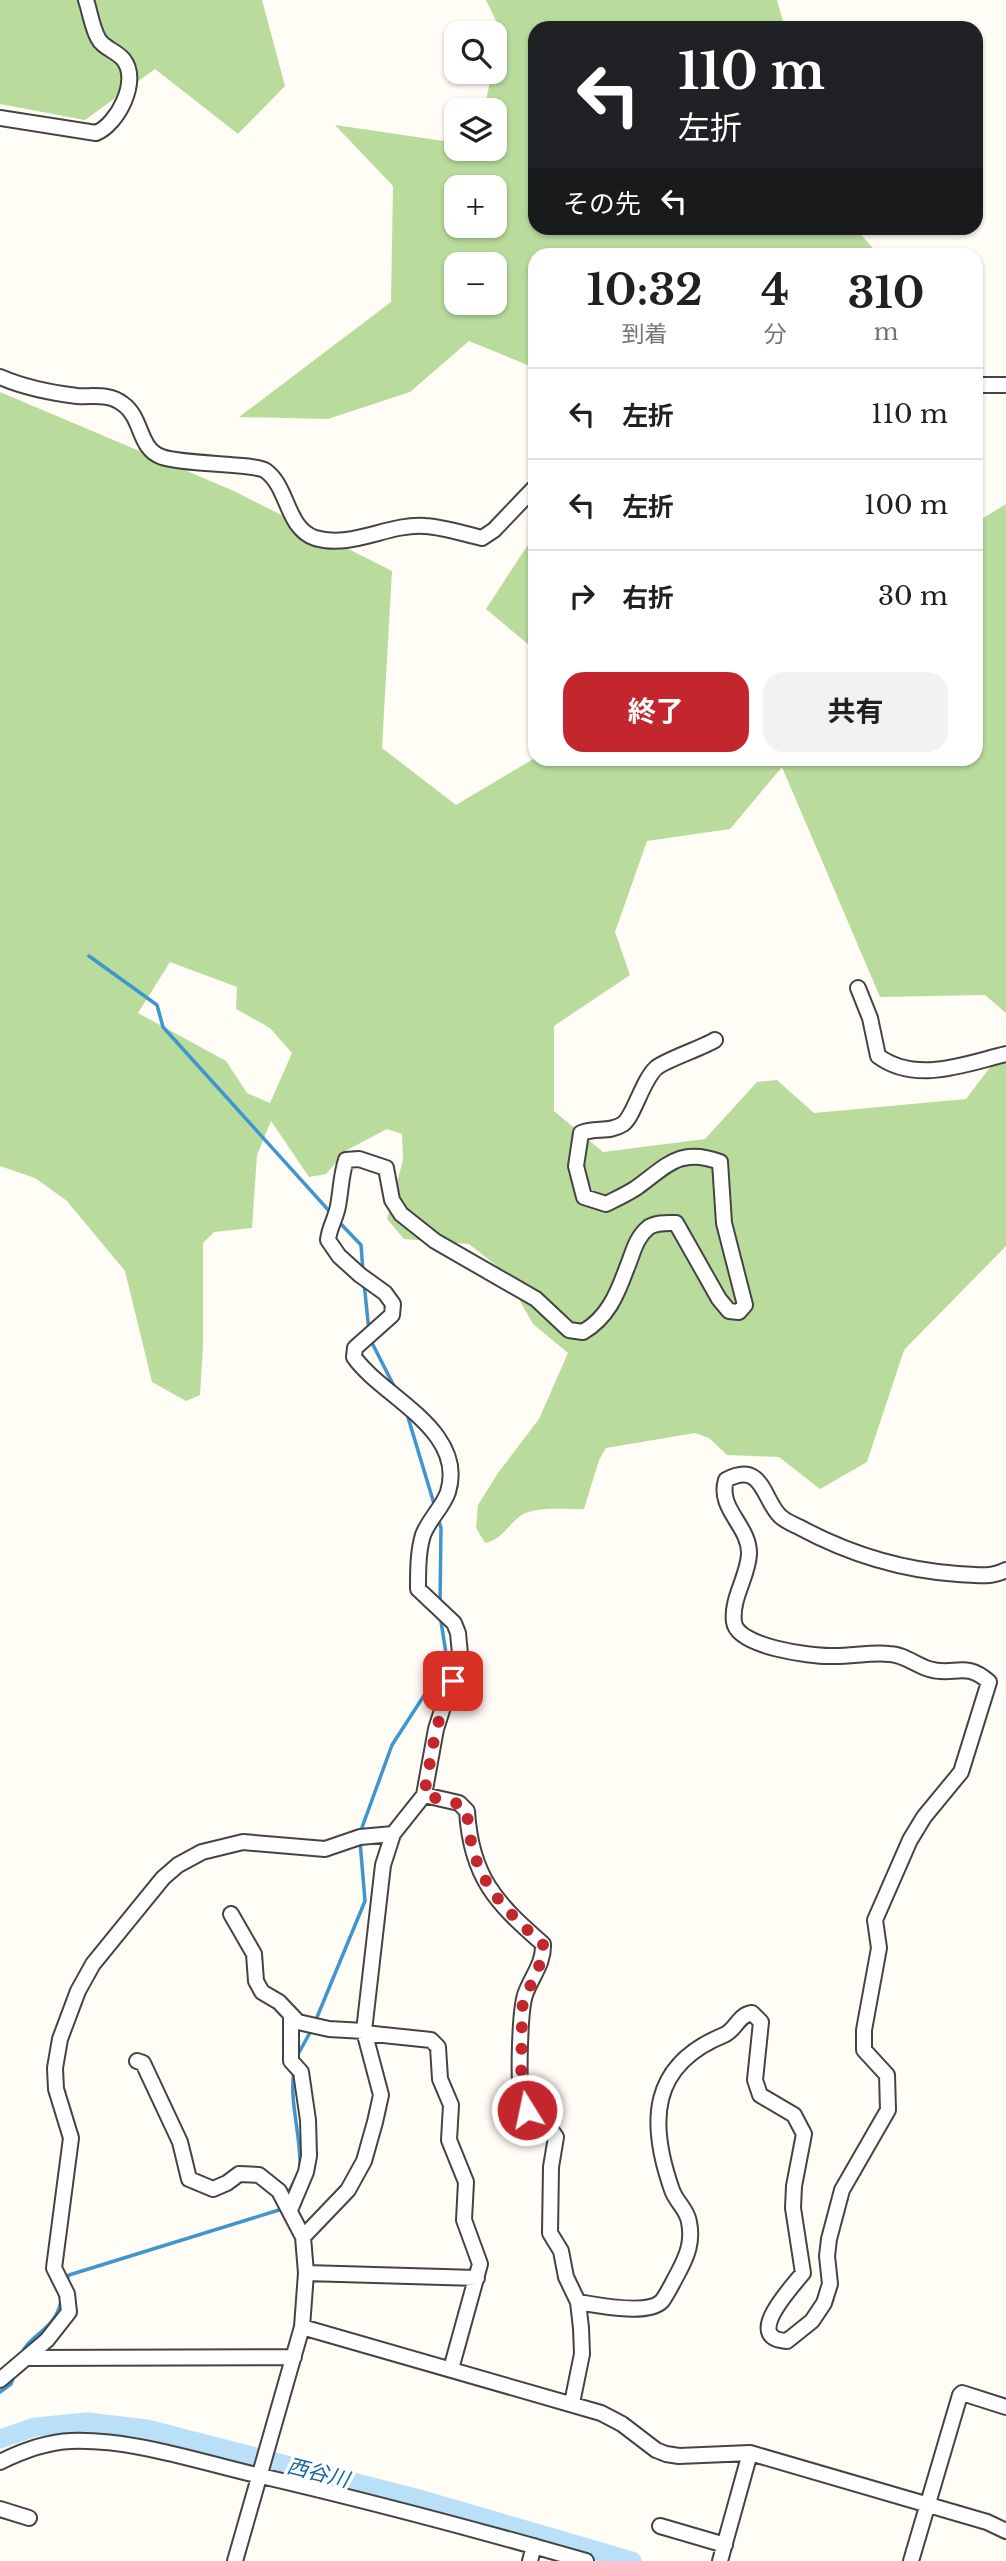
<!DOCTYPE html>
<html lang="ja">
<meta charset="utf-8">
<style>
:root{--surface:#fff;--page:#f2f2f2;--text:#202124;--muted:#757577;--line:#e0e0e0;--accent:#c4262e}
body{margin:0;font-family:"Libre Baskerville","Noto Sans JP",serif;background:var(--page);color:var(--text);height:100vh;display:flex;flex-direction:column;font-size:26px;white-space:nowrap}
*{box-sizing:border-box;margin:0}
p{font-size:23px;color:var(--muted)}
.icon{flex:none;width:38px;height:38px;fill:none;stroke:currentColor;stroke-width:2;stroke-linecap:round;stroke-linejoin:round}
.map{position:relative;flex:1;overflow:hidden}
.details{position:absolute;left:528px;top:248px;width:455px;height:518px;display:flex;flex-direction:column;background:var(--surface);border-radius:21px;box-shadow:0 2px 5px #0004}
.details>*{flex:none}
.banner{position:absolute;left:528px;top:21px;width:455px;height:214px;border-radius:21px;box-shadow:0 2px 5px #0004;background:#202124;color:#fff;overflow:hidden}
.tools{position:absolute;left:444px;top:21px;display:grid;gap:14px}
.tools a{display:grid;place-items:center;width:63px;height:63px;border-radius:14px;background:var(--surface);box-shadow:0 2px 5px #0004;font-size:35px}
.pin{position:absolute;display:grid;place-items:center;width:60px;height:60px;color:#fff;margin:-30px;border-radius:14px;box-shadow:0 4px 10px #0006}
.me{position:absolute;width:77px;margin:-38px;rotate:350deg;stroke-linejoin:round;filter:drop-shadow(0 0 5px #0008)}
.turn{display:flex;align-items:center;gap:24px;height:147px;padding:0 35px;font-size:32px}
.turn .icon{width:91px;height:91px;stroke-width:2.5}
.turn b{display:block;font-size:49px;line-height:60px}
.then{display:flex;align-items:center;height:66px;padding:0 35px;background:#0003;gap:14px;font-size:26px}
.eta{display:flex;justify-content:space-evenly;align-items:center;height:119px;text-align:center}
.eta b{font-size:42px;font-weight:700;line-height:49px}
.cta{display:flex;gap:14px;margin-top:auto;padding:14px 35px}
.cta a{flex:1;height:80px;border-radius:21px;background:var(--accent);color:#fff;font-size:28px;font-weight:700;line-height:80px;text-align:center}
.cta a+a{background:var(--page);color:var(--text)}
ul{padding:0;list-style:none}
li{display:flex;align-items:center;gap:21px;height:91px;padding:0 35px;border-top:2px solid var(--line)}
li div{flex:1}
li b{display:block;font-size:26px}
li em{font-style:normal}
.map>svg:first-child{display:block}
.forest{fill:#b9dc9c;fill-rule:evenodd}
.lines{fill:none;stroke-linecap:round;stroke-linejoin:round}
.stream{stroke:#3f96cf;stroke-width:3.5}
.river{stroke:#b9e0f7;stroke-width:19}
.minor-casing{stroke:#444;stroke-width:18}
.minor{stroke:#fff;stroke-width:14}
.route{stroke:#c4262e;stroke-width:12;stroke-dasharray:0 21.6}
.labels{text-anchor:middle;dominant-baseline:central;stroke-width:7;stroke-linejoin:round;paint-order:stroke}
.water-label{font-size:21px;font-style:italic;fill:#1768a6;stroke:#fff}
</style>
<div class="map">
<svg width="1006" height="2561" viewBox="0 0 1006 2561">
<rect width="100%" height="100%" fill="#fffdf5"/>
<path class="forest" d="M0 0H262L285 86 238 134 155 69 85 120 0 104Z
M486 0H777L785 28H536V228H855L879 255 536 256 535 368 469 341 410 392 328 419 239 417 391 302 393 186 335 125 457 143V149H495V110H484L492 72H495L501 31ZM457 187H495V226H457ZM457 264H495V303H457Z
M0 392 234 491 392 571 382 748 456 805 535 758 976 760 977 522 1006 504V1013L985 995 880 997 782 767 730 829 647 841 615 932 630 975 554 1026V1111L603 1152 705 1139 757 1082 777 1080 814 1113 966 1099 1006 1046V1246L904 1350 867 1462 820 1489 779 1457 727 1455 709 1438 695 1433 606 1448 599 1460 584 1509C566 1510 534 1505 519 1517 506 1527 503 1539 485 1543L476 1528 478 1505 498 1473 539 1419 568 1353 533 1324 503 1271 469 1244 404 1239 387 1219 403 1160 402 1134 387 1129 347 1150 326 1174 309 1177 271 1121 257 1155 252 1228 214 1232 203 1243V1346L200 1395 186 1401 152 1382 125 1271 67 1201 35 1178 0 1166ZM170 962 237 987 236 1009 270 1028 292 1053 270 1103 247 1093 226 1061 138 1013Z
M535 534V650L486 609Z"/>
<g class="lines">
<path class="stream" d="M89 956 157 1005 163 1027 331 1213
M339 1222 361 1245 363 1272
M364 1283 369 1331
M370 1339 395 1388
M407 1414 435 1507
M438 1518 441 1528 440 1604
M360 1833 392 1745 447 1660 440 1615
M315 2022 365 1901 360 1841
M297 2056 312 2029
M294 2071C289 2102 301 2135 300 2167
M287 2195 296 2178
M66 2280 69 2275 279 2210 281 2205
M21 2355C29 2334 55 2331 61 2301
M0 2392 11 2384 14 2376"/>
<path class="river" d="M0 2439 35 2427 87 2422 147 2429 423 2500 632 2561"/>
<defs>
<path id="minor" d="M0 118 96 133C117 125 141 80 123 59 116 51 102 47 98 38 92 27 90 12 86 0
M0 377C23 387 52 393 77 396 93 397 109 393 123 404 143 418 138 449 162 457 184 465 255 463 266 471 289 488 286 528 315 538 352 549 389 523 425 526 444 527 464 534 482 538L494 530 536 486
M976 385H1006
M858 988 870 1018 878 1056C916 1084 965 1064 1006 1054
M424 1795 459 1803 467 1811C471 1877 496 1903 543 1944 544 1964 531 1977 525 1995 520 2011 517 2087 523 2103 528 2118 548 2122 556 2137L551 2167 550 2233 561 2251 566 2277 578 2302 581 2328 582 2354 572 2403
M231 1914 254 1954 256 1981 262 1992 279 2002 298 2022 329 2029 364 2031
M364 2033 431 2040 438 2047 440 2079 451 2105 449 2140 466 2182 464 2220 480 2264 451 2369
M137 2061 143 2063 180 2142 189 2179 213 2189 227 2183 239 2174 259 2175 279 2191 303 2237 306 2273 302 2327 235 2561
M290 2210 306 2172 309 2156 308 2120 301 2072 291 2061V2017
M303 2237 348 2190 364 2161 375 2122 381 2095 364 2031 383 1865 393 1834 424 1795 436 1729 460 1654 458 1633 454 1623 418 1589C418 1571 418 1551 423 1535 429 1519 443 1507 448 1492 467 1430 382 1397 354 1357L355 1348 392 1315 393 1304 385 1293 360 1275 339 1256 328 1240C329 1228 336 1218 338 1206 341 1190 341 1175 346 1160L359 1159 386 1168 392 1200 401 1214 435 1241 536 1299 569 1330 583 1332C607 1318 617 1295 626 1270 633 1254 635 1238 649 1227 657 1222 667 1223 676 1223L719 1299 729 1311 739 1312 745 1305 724 1223 720 1162C679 1147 667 1166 636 1188 627 1194 616 1199 606 1204L584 1197 576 1166 581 1133C596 1127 609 1133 623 1124 634 1116 642 1081 656 1068 665 1060 702 1048 715 1040
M306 2273 477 2278
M578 2302C597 2305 648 2316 662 2301 668 2293 673 2282 678 2273 687 2256 693 2242 689 2222 687 2209 676 2202 672 2190 648 2122 650 2065 724 2035 736 2030 738 2015 752 2013L761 2022 755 2080 760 2095 794 2115 804 2134 794 2186 793 2208 803 2273C792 2287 742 2339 787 2341L812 2321 824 2303 830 2284 827 2256 829 2239 842 2190 888 2110 887 2075 864 2050V2030L879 1948 875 1920 910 1840 924 1817 961 1772 989 1682C965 1660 954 1677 929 1669 916 1665 903 1654 889 1654 869 1652 850 1657 830 1656 810 1656 737 1647 734 1622 731 1598 748 1577 749 1554 750 1526 717 1509 726 1480 763 1460 763 1500 780 1516 785 1521 793 1524 799 1527 849 1554 901 1570 958 1574 975 1575 991 1578 1006 1570
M302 2327 601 2413 622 2424 656 2450 666 2454 679 2456 750 2453 987 2522 1006 2531
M27 2358 294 2357
M0 2380 47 2340 69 2312 67 2294 54 2268 71 2138 56 2089 55 2068 60 2039 78 1991 93 1964 163 1878 178 1865 202 1852 243 1842 325 1849 360 1837 393 1834
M0 2462C22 2451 46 2442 71 2441 130 2439 190 2459 248 2473 361 2499 474 2529 586 2561
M0 2509 29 2518
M660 2526 725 2545
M530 2561 534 2546
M720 2561 750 2453
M911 2561 960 2395 962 2393 1006 2407"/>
</defs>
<use href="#minor" class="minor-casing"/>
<use href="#minor" class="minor"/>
</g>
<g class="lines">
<path class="route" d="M453 1681 436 1729 424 1795 459 1804 467 1811C471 1876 497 1903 543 1944 544 1967 527 1986 522 2008L521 2095 527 2110"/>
</g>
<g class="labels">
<g class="water-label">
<text transform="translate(318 2473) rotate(14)">西谷川</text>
</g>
</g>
</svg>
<div class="tools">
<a><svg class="icon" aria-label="search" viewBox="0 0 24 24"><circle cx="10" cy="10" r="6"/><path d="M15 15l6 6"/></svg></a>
<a><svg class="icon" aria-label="layers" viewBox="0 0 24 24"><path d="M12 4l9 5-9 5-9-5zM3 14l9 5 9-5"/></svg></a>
<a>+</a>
<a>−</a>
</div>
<div class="pin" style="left:453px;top:1681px;background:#d93025"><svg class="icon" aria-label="arrive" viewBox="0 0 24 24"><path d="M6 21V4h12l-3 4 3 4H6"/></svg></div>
<svg class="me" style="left:527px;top:2110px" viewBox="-20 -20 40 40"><circle r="17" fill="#c4262e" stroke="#fff" stroke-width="3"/><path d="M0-11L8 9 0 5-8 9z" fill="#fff"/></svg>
<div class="banner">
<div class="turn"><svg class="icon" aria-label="left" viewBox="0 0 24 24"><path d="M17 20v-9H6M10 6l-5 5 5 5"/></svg><div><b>110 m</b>左折</div></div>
<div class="then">その先<svg class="icon" aria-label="left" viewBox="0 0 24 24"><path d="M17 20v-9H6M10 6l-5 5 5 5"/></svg></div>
</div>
<section class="details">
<div class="eta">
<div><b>10:32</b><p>到着</p></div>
<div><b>4</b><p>分</p></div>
<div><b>310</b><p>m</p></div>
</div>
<ul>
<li><svg class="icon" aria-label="left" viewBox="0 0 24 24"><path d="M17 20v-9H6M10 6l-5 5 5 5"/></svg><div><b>左折</b></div><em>110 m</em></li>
<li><svg class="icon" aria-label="left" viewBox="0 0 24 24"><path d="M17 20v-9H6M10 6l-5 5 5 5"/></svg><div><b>左折</b></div><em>100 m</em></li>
<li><svg class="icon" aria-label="right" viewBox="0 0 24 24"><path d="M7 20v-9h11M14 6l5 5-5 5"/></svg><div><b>右折</b></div><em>30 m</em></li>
</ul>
<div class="cta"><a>終了</a><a>共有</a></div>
</section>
</div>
